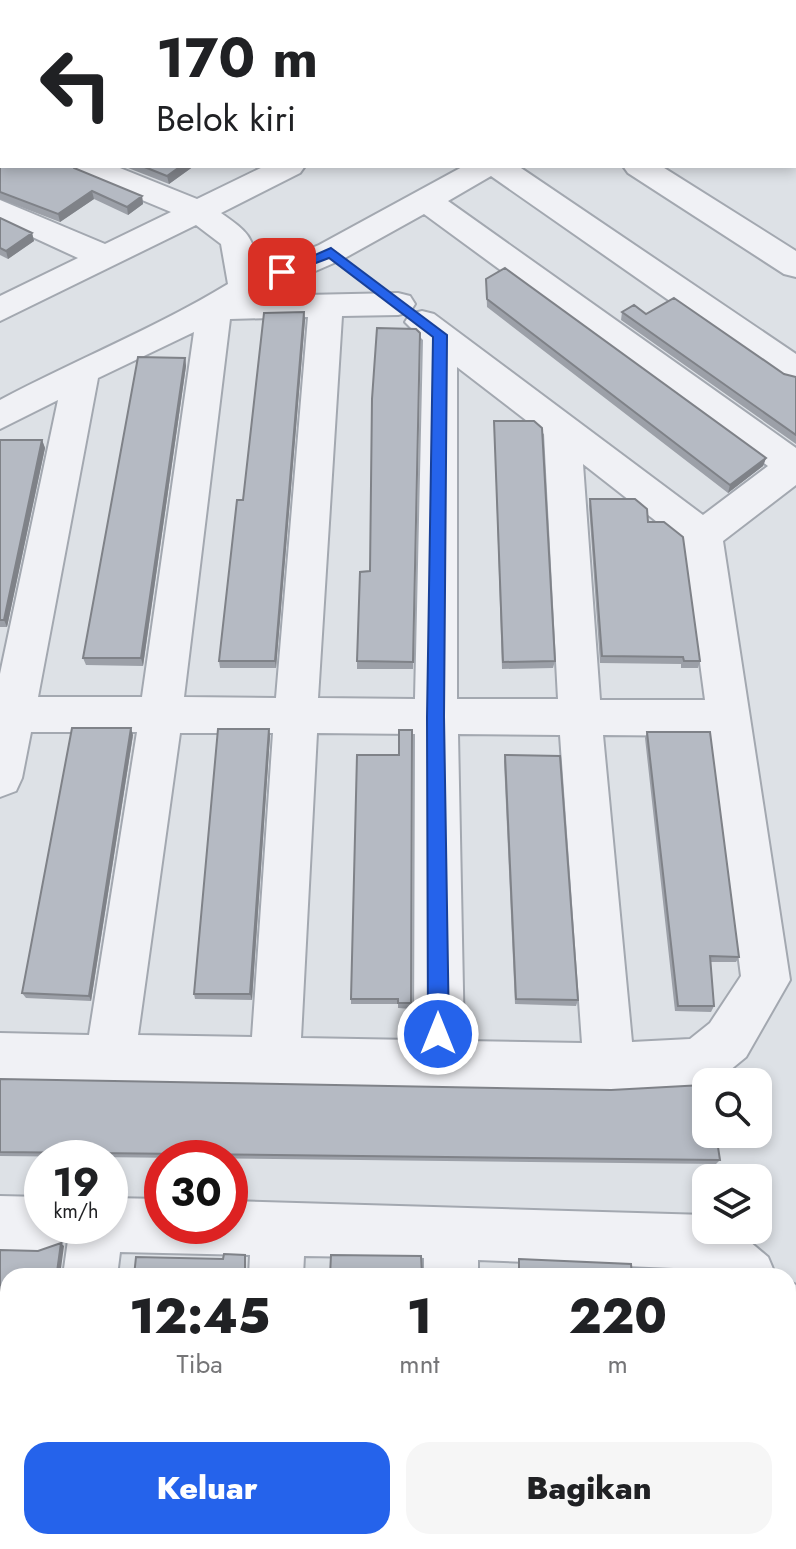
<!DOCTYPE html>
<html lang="id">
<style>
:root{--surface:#fff;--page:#f6f6f6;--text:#202124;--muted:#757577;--accent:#2563eb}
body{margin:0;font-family:Jost,sans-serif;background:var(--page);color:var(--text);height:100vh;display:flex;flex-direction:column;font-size:30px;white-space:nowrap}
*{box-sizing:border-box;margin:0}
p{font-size:26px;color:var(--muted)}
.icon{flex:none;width:44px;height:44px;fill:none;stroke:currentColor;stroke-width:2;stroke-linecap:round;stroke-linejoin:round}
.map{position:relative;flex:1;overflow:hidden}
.panel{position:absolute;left:0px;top:1268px;width:796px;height:282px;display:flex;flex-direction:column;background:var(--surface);border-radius:24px 24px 0 0;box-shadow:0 4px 12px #0003}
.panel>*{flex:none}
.banner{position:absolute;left:0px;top:0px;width:796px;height:168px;box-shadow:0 4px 12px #0003;background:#fff;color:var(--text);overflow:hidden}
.tools{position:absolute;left:692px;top:1068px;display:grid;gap:16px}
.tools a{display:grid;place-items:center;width:80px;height:80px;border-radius:16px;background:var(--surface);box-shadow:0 4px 12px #0003;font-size:40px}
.speed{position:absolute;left:24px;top:1140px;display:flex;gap:16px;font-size:40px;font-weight:700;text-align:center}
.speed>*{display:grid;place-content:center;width:104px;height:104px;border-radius:50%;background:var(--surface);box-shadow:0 4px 12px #0003;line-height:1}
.speed small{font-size:20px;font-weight:400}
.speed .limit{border:12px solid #d22;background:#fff;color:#111}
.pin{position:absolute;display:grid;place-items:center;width:68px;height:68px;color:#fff;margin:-34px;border-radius:16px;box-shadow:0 4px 12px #0006}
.me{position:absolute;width:88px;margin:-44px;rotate:0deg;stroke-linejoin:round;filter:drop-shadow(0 0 6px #0008)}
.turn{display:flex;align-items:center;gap:28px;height:168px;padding:0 24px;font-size:36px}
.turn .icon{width:104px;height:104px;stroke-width:2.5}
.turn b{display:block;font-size:56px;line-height:68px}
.eta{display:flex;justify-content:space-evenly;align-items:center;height:136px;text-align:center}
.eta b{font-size:48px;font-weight:800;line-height:56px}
.cta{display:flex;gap:16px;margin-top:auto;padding:16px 24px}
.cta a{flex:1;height:92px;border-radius:24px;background:var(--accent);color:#fff;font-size:32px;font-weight:800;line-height:92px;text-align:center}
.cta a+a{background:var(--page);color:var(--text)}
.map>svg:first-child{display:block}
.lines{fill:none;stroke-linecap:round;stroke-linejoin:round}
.minor-casing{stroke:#a3a8b0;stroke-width:4}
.minor{fill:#f0f1f5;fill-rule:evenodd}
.wall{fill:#9ca0a8}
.shaded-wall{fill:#7f8288}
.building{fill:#b5bac3;stroke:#7f8288;stroke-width:2}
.route{fill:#2563eb;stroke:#184099;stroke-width:2}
</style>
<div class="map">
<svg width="796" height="1549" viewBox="0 0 796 1549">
<rect width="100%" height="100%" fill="#dde1e6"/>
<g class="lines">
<defs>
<path id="minor" d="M359 0H390L392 2H361Z
M442 0H473L475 2H444Z
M794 33H796V51H794Z
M0 44 2 45V63L0 62Z
M0 120H2V139H0Z
M72 166H115L197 199 265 166H305L300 173 221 213C249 233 252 235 259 270L319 245 464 166H518L796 354V383L783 380 491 176 448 201 796 448V485L723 541 790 980 746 1057 718 1080 706 1082 700 1087 609 1092 0 1081V1033L89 1035 137 732H31L22 778 16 791 0 797V674L58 400 0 429V400C75 360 156 328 228 284L221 244 196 225 0 321V296L78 258 0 222V200L105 244 171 212 77 173ZM424 214 768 466 703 515 434 314 422 311 410 314 405 322 423 340 415 699 318 698 342 316 398 315 410 312 415 304 410 296 398 293 258 296 343 259ZM308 317 276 698 184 697 230 319ZM194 332 142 697H38L98 378ZM457 367 544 434 558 699H457ZM583 464 684 543 705 700H600ZM180 733H273L252 1037 138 1035ZM317 733 415 734 414 1040 301 1038ZM458 734 560 735 582 1043 464 1041ZM603 735 710 736 741 976 710 1023 690 1039 632 1042Z
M623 166H661L796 251V277L784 274 628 173Z
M0 1196 42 1197V1226H68L61 1243 42 1251 0 1250Z
M110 1198 162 1199V1226H230V1201L706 1215V1230H736L768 1257 776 1276H707L698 1269 478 1260V1276H424V1258L304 1256 303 1276H249L250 1255 120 1252 117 1276H63L70 1226H110Z
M788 1281 796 1285V1344L788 1340Z
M24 1542H84L83 1549H23Z
M228 1542H288V1549H228Z
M422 1542H482V1549H422Z
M624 1542H684V1549H624Z"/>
</defs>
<use href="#minor" class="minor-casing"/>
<use href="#minor" class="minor"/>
</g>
<path class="wall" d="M0 132 74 168 142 196 143 204 128 215 94 199 60 222 0 199Z
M123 166H194L169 184Z
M0 218 32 233 34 241 8 259 0 255Z
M486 279 766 458 763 466 728 493 487 307Z
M304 312 305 320 276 668H220L219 661 243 500Z
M622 312 646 314 784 374 796 377V444L621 320Z
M420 333 413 669H357V661Z
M185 358 186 366 143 666 86 665 83 658Z
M494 421 555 661 553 668 502 669Z
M0 440H42L45 448 7 627H0Z
M590 499 648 522 700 661 698 668H681V664L600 663 589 506Z
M412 730 411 1009 398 1008V1004H351V999Z
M647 732 739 957 736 962H710L714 1006 711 1012 675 1011 645 738Z
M133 735 91 1001 26 998 22 993Z
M270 736 252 1000 195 999 194 994Z
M505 755 578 1000 576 1006 515 1004 504 761Z
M0 1079 720 1160 716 1164 0 1156Z
M725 1542H788L796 1549H725Z"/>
<path class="shaded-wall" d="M181 166H194L169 184 167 176Z
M92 191 94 199 60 222 58 214Z
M142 196 143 204 128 215 127 207Z
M32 233 34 241 8 259 6 251Z
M304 312 305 320 276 668 275 661Z
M185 358 186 366 143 666 141 658Z
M42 440 45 448 7 627 4 620Z
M766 458 763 466 728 493 730 485Z
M131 728 133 735 91 1001 89 996Z
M269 729 270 736 252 1000 250 994Z
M61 1243 64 1246 60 1276 57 1272Z
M17 1542H22L20 1549 16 1548Z"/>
<path class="building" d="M0 0H202L211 2H2V36L0 35Z
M2 55V112V110H0V57Z
M2 131V166H73L74 168 142 196 127 207 92 191 58 214 0 192V132Z
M142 166H181L167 176Z
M0 218 32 233 6 251 0 248Z
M505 268 766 458 730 485 487 299 486 279Z
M674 298 784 374 796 377V435L622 312 634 305 646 314Z
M304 312 275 661H219L237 500H243L264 313Z
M377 328 416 329 420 333 413 662 357 661 360 572 370 571 372 399Z
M138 357 185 358 141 658H83Z
M494 421H534L542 428 555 661 503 662Z
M0 440H42L4 620H0Z
M590 499H635L647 509 648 522H664L683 537 700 661H684L683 657 602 656Z
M72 728H131L89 996 22 993Z
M218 729H269L250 994H194Z
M399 730H412L411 1003H398V999H351L357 755H399Z
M647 732H710L739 957 710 956 714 1006H678Z
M505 755 560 756 578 1000 516 999Z
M0 1079 611 1090 703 1085 706 1084V1134H716L720 1160 0 1152Z
M61 1243 57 1272 60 1276H69H8V1542H17L16 1549H0V1250L38 1251Z
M224 1254 245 1255V1275L261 1276H134L136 1257 223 1259Z
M331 1255 421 1256 422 1274 447 1275V1276H330Z
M519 1259 631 1264 632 1276H519Z
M788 1348H796V1549H730L729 1542H788Z
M103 1542H147L146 1549H102Z
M202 1542H223L224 1549H201Z
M317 1542H421L420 1549H317Z
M532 1542H627L626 1549H532Z"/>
<path class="route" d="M331 248 447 335 444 717 449 1034 446 1041 438 1044 431 1041 428 1034 427 717 433 337 329 258 282 276 276 272Z"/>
</svg>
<div class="tools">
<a><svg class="icon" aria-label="search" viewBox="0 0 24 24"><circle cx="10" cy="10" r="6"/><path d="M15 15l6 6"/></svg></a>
<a><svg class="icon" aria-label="layers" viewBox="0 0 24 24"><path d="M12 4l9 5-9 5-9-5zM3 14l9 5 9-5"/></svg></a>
</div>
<div class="speed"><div>19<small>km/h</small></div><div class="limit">30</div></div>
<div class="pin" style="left:282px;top:272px;background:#d93025"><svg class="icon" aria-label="arrive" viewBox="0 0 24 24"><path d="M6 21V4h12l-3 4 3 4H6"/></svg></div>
<svg class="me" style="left:438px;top:1034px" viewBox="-20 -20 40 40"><circle r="17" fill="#2563eb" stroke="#fff" stroke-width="3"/><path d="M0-11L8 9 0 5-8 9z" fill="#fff"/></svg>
<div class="banner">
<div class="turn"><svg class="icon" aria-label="left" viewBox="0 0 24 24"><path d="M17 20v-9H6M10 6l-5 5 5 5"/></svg><div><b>170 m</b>Belok kiri</div></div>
</div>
<section class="panel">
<div class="eta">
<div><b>12:45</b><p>Tiba</p></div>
<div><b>1</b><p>mnt</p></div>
<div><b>220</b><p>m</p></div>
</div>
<div class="cta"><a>Keluar</a><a>Bagikan</a></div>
</section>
</div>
